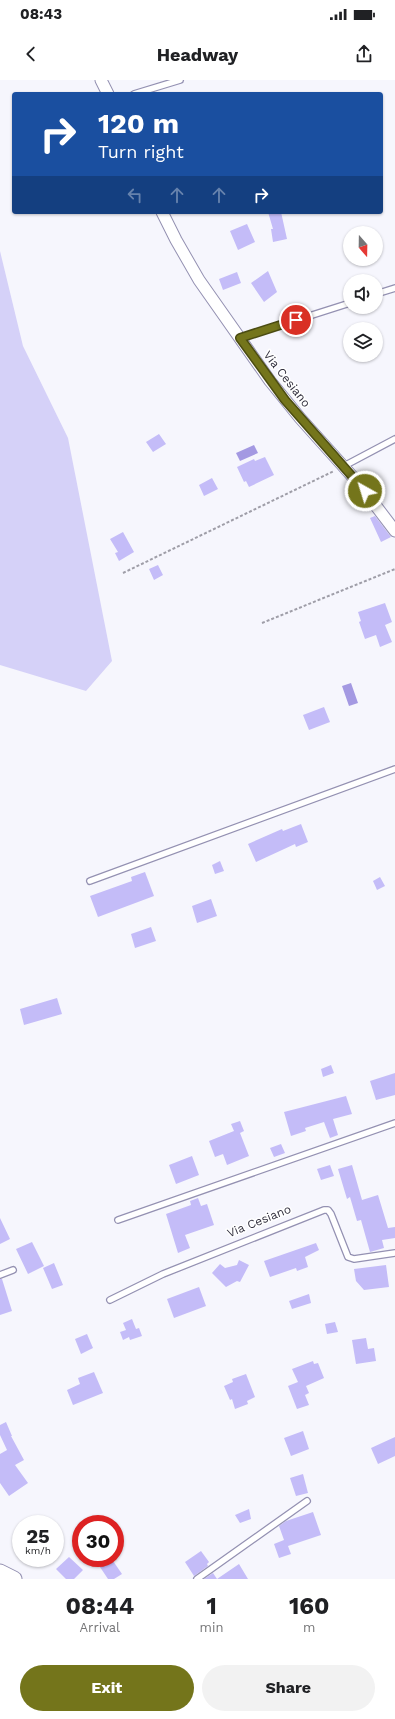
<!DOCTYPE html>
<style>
:root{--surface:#fff;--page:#f2f2f2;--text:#202124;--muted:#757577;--accent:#74751b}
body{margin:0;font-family:"Work Sans",sans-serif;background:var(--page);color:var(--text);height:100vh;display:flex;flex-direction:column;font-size:15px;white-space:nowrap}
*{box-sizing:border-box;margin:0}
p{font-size:13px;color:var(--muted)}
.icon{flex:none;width:22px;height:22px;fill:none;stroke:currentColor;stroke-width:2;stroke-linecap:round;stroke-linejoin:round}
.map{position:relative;height:1499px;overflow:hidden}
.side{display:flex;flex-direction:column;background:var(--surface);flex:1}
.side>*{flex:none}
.banner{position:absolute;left:12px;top:12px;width:371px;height:122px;border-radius:4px;box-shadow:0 1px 3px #0004;background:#1a4fa0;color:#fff;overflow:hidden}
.needle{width:26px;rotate:160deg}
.tools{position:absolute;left:343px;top:146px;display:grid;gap:8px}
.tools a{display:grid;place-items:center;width:40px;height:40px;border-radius:50%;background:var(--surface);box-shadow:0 1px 3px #0004;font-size:20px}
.speed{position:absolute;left:12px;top:1435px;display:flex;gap:8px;font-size:20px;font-weight:700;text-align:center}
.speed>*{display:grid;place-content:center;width:52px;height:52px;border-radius:50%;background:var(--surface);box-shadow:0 1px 3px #0004;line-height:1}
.speed small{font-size:10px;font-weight:400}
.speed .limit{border:6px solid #d22;background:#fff;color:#111}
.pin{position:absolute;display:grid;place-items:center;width:34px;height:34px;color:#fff;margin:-17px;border:2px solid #fff;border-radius:50%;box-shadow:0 1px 4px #0007}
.me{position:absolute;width:44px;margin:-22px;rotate:321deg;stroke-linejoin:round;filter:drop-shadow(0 0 3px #0008)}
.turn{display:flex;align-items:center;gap:14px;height:84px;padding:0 20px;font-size:18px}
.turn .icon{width:52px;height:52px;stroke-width:2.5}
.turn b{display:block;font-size:28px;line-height:34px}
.lanes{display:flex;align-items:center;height:38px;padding:0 20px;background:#0003;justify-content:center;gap:20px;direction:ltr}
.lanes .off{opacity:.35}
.eta{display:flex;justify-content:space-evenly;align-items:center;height:68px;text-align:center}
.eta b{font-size:24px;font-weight:700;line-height:28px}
.action{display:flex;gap:8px;margin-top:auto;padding:8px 20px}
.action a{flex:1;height:46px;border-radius:24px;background:var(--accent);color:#fff;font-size:16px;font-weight:700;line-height:46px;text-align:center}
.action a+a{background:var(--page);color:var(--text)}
.status{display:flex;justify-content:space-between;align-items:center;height:28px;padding:0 20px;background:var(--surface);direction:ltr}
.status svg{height:11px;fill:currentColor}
header{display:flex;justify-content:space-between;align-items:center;height:52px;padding:0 20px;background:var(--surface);font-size:18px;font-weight:700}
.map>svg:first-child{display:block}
.green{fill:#d5d1f8}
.water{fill:#a499e2}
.building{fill:#c4bcf8}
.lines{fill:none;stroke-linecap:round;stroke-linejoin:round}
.lane-casing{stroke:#9491b2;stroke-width:8}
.street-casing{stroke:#9491b2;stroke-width:13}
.secondary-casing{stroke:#9491b2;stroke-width:17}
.path{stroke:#9f9ea8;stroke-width:2;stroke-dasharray:3 2;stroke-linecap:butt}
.lane{stroke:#fff;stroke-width:5.5}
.street{stroke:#fff;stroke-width:11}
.secondary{stroke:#fff;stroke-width:15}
.route-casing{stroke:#4b4c12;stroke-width:10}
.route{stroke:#74751b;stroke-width:7}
.labels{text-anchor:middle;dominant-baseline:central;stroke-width:3;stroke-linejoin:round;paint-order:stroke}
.street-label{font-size:12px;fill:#343240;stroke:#fff}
</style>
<div class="status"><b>08:43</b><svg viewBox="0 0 49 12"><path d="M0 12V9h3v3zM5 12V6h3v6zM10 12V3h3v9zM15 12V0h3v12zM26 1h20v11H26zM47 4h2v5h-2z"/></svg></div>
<header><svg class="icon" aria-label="back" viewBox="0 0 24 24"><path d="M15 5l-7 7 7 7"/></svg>Headway<svg class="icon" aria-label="share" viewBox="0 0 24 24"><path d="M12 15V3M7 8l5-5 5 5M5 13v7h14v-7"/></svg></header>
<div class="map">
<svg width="395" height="1499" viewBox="0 0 395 1499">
<rect width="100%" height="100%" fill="#f6f6fd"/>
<path class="green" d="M0 171 23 266 68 358 112 581 86 611 0 585Z"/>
<path class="water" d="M254 365 258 373 240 381 236 373Z
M351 603 358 623 349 626 342 606Z"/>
<path class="building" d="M268 132H281L287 159 273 162 271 149H273Z
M247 144 255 162 238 170 230 151Z
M268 191 277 212 264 222 251 203Z
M237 192 241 203 223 210 219 199Z
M159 354 166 364 153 372 146 362Z
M265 377 274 395 249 407 246 401 244 402 237 387 254 379 255 381Z
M212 398 218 409 204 416 199 405Z
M375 436 391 457 381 462 370 438Z
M123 452 134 472 119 481 115 473 118 472 110 459Z
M158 485 163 495 154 500 149 489Z
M385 523 392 542 385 545 392 562 380 567 376 555 365 559 359 542 361 541 358 532Z
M324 627 330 642 309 650 303 635Z
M301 744 308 762 296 767 295 764 256 782 248 764 282 749 283 751Z
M220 781 224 791 215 794 212 785Z
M145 792 154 816 98 837 90 816 132 801 131 797Z
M380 797 385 806 377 810 373 801Z
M211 819 217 836 197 843 192 826Z
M151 847 156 861 135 868 131 854Z
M57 918 62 934 24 945 20 929Z
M331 985 334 993 323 997 321 989Z
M395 993V1015L376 1020 370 1001Z
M346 1016 352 1034 333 1039 338 1055 330 1058 324 1042 305 1048 306 1051 291 1056 284 1032Z
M240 1041 244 1051 240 1053 249 1076 227 1085 223 1074 215 1077 209 1061 234 1051 231 1044Z
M281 1064 285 1073 274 1077 270 1068Z
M192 1076 199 1095 176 1104 169 1085Z
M330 1085 334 1096 321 1100 317 1089Z
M352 1085 362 1120 378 1115 388 1148 395 1147V1158L382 1160 384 1168 370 1172 361 1140 357 1141 350 1117 347 1119 338 1089Z
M198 1118 201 1126 207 1124 214 1145 185 1155 190 1168 178 1173 166 1134 191 1125 190 1121Z
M0 1138 10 1159 0 1164Z
M32 1162 44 1186 28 1194 16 1169Z
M316 1163 319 1170 305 1177 308 1187 297 1191 296 1188 270 1197 264 1181Z
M239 1180 249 1185 240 1202 237 1201 226 1207 212 1193 220 1184 225 1188 237 1185Z
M54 1183 63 1205 52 1209 43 1188Z
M386 1185 389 1207 364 1210 356 1201 354 1189Z
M0 1199H2L12 1231 0 1235Z
M199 1207 206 1226 174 1238 167 1219Z
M309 1214 311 1223 292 1229 289 1221Z
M132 1239 136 1249 139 1248 142 1256 130 1260 129 1257 123 1260 120 1252 126 1250 123 1243Z
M335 1242 338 1252 327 1254 325 1244Z
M87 1254 93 1268 81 1274 75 1259Z
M366 1258 368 1269 374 1268 376 1281 356 1284 352 1260Z
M313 1281 314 1284 318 1283 324 1298 306 1306 309 1313 305 1315 309 1325 297 1329 288 1306 298 1302 292 1289Z
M94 1292 103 1313 73 1325 67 1310 80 1304 78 1298Z
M246 1294 255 1317 247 1321 248 1324 235 1329 232 1319 230 1320 224 1306 233 1302 232 1299Z
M6 1342 12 1356H11L24 1380 15 1385 28 1403 9 1416 0 1403V1374L7 1370 0 1355V1345Z
M303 1351 309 1369 291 1376 284 1358Z
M395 1357V1376L378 1384 371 1368Z
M303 1394 308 1413 296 1416 290 1398Z
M249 1429 251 1439 240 1443 235 1435Z
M313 1432 321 1455 288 1466 291 1474 279 1478 274 1464 284 1460 279 1446 286 1441Z
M201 1471 209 1482 207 1484 208 1486 194 1496 185 1482Z
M69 1477 83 1490 74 1499H66L56 1489Z
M107 1478H111L122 1494 114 1499H108L98 1484Z
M239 1484 248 1499H204L213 1493 217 1499Z"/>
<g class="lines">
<defs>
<path id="lane" d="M134 14 180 0
M376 214 395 208
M240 258 350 223
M344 386 395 359
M90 801 395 689
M118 1140 395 1043
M0 1195 13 1190
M110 1220 163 1194 324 1130H328L331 1134 348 1177 354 1179 395 1173
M197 1499 307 1421"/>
<path id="street" d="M101 0 108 14
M162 132 176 160 199 200 270 301 300 338 360 405 395 451"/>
<path id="secondary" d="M0 1492 14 1499"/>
</defs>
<use href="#lane" class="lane-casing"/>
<use href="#street" class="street-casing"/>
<use href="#secondary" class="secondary-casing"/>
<path class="path" d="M123 493 334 391
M262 543 395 489"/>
<use href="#lane" class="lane"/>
<use href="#street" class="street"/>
<use href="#secondary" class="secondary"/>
</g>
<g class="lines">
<defs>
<path id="route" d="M296 240 240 258 285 320 365 411"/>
</defs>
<use href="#route" class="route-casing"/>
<use href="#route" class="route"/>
</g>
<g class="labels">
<g class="street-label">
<text transform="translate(287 299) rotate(52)">Via Cesiano</text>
<text transform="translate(259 1141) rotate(-22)">Via Cesiano</text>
</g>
</g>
</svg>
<div class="tools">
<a><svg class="needle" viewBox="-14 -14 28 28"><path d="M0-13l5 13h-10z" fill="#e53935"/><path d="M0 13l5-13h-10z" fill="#757577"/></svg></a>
<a><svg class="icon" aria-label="sound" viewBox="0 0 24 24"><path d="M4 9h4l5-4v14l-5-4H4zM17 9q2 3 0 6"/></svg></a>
<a><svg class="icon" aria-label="layers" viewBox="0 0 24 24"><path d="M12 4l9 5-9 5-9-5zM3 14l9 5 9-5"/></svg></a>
</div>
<div class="speed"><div>25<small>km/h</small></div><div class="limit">30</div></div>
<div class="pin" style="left:296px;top:240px;background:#d93025"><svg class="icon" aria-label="arrive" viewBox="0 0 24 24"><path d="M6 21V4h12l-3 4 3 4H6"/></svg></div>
<svg class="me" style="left:365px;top:411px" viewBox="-20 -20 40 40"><circle r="17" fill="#74751b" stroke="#fff" stroke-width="3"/><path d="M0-11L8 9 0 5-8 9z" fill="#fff"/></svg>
<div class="banner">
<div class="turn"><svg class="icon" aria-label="right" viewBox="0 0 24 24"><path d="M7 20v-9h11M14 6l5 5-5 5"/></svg><div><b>120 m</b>Turn right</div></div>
<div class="lanes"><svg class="icon off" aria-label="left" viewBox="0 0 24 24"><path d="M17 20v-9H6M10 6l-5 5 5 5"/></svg><svg class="icon off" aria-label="ahead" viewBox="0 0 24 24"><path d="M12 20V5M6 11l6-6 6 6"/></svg><svg class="icon off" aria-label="ahead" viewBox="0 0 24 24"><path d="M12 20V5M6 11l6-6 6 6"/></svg><svg class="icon" aria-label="right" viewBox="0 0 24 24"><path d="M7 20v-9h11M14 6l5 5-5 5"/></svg></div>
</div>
</div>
<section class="side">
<div class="eta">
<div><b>08:44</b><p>Arrival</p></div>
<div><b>1</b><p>min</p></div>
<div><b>160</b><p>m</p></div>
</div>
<div class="action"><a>Exit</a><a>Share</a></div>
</section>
